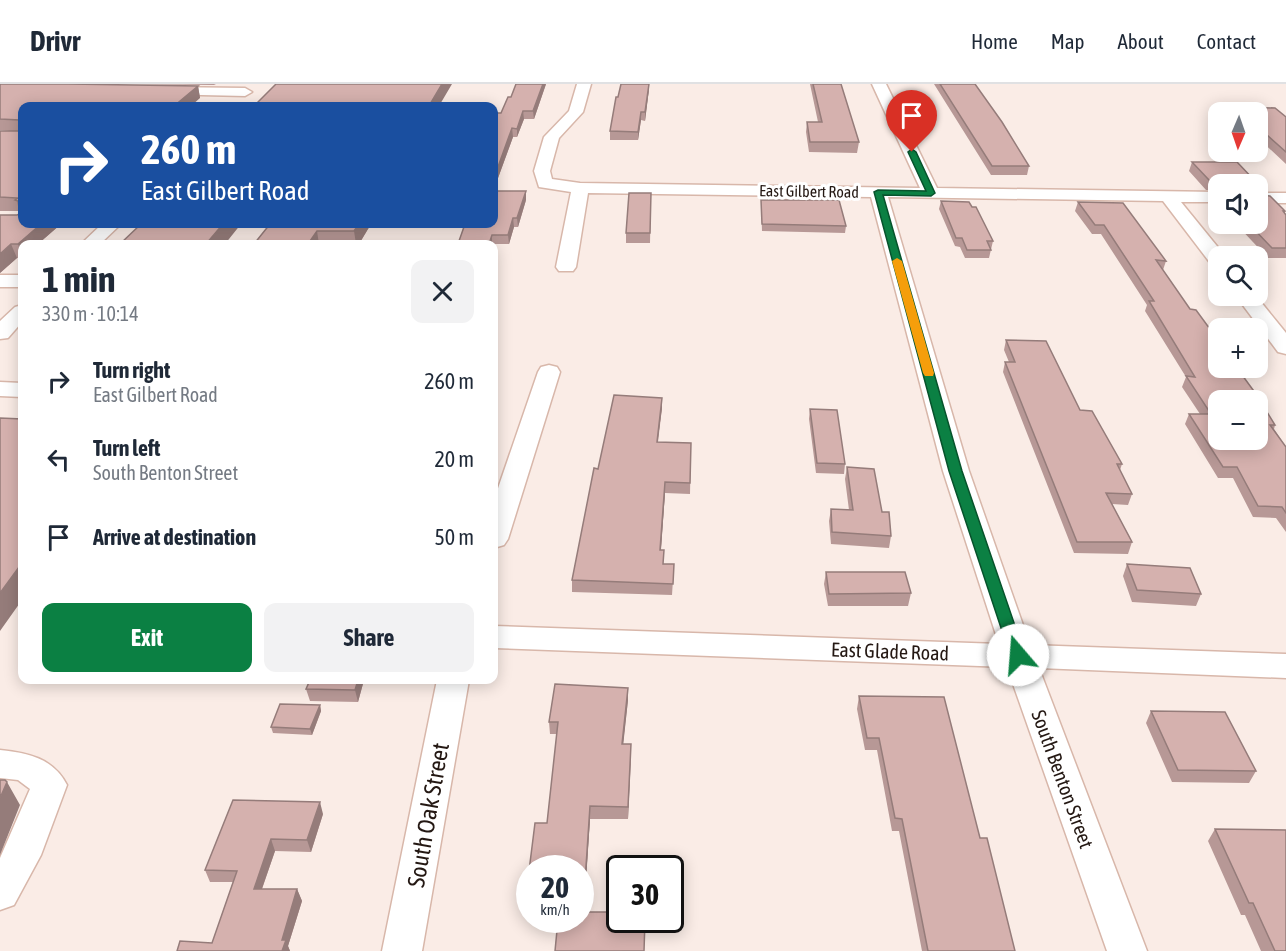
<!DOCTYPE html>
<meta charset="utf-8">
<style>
:root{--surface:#fff;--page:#f2f2f3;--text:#1f2937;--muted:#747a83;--line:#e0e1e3;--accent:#0b8043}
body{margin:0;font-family:"Asap Condensed",sans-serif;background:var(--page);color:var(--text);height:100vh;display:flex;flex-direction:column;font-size:22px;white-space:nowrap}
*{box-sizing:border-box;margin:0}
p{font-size:20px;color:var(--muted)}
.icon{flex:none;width:33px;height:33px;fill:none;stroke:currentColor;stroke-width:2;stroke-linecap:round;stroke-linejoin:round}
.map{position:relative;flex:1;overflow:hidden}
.sheet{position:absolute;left:18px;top:156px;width:480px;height:444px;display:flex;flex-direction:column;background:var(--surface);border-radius:12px;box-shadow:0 3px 15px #0003}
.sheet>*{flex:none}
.hud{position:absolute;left:18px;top:18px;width:480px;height:126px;border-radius:12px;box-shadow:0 3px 15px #0003;background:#1a4fa0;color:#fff;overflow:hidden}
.needle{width:39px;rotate:182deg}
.tools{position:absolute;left:1208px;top:18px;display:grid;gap:12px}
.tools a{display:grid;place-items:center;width:60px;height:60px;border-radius:12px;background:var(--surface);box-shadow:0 3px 15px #0003;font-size:30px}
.speed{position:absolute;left:516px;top:771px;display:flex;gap:12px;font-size:30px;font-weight:700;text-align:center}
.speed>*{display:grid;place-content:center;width:78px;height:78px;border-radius:50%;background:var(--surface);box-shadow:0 3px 15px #0003;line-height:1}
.speed small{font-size:15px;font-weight:400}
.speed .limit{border:3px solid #111;border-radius:9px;background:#fff;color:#111}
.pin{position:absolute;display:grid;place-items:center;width:51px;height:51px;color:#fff;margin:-62px -26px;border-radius:50% 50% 50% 0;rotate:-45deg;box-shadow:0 0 6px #0007}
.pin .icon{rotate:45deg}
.me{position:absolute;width:66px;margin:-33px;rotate:342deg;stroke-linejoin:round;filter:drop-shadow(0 0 4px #0008)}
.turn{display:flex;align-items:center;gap:21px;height:126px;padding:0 24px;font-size:27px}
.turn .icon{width:78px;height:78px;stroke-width:2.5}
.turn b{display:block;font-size:42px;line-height:51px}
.round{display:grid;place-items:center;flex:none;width:63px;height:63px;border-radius:12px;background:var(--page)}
.headline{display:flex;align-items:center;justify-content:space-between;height:102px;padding:0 24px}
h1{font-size:36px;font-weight:700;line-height:45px}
.primary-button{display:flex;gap:12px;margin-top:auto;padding:12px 24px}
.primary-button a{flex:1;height:69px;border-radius:12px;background:var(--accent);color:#fff;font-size:24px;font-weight:700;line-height:69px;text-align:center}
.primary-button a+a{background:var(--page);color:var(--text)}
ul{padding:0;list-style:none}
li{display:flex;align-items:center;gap:18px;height:78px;padding:0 24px}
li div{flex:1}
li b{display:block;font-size:22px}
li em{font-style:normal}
header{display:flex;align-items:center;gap:36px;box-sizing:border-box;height:84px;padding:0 30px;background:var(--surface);border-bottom:2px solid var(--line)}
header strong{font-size:28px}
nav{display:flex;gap:33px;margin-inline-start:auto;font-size:21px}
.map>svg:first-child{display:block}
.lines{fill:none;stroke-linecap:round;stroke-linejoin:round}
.minor-casing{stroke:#d8b7aa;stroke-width:3}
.minor{fill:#fff;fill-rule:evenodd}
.wall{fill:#b79896}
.shaded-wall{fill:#957c7a}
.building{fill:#d5b1ae;stroke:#957c7a;stroke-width:1.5;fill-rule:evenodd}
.route{fill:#0b8043;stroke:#07532c;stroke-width:1.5}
.slow{fill:#f59e0b}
.labels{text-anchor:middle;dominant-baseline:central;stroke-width:6;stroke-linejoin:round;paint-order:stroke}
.far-street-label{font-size:16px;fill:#241813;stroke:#fff}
.street-label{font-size:20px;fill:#241813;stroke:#fff}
.near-street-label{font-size:24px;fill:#241813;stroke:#fff}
</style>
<header>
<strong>Drivr</strong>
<nav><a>Home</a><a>Map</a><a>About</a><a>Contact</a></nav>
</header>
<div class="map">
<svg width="1286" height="867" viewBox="0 0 1286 867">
<rect width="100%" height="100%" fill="#faece6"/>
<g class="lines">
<defs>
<path id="minor" d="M577 0H591L583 28 559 54 550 87 552 95 580 99 920 104 872 0H886L937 104 1218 108V118H1181L1225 172H1218V182L1211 180 1163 117 888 113 969 387 1030 561 1286 570V594L1039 584 1147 867H1107L1007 583 494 564V542L999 560 943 387 871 113 588 109 576 183 573 187H559L556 183 571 108 539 103 534 87 544 53 569 27Z
M162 3 245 4 252 8 245 12 157 10 155 7Z
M1257 109H1286V119H1257Z
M102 140H121L100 160H81Z
M0 191H22V203H0Z
M1236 212H1256L1286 249V270L1278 268Z
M22 221V238L8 254 0 255V237L15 223Z
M549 281 557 283 560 288 508 455 504 461 494 464V416L538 288 541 283Z
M0 298 22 299V313L0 312Z
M437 596H469L422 867H382Z
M0 666C28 669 53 674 67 701L41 771 14 821 0 826V774L30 705 18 696 0 694Z"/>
</defs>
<use href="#minor" class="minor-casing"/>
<use href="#minor" class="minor"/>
</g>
<path class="wall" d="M0 0 198 2 200 14 22 22V140H61L38 160H22V174H17L0 189 17 131 20 130 19 127H0V47H10L0 46Z
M120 0H216L214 1Z
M546 0 534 35H524L517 53H513L494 105V29H501L511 13Z
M810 0H841L859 58 857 69 809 68 806 48 807 38H818Z
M934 0H975L1029 82 1027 91H991Z
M649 5 645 37 641 36 638 56H610V47L618 13Z
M1235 23 1286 33V80L1257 53V28H1233Z
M1192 78H1237L1258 100 1259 111 1270 112 1285 127V129L1286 131V174H1268L1236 140H1257V100H1218V106H1206L1189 87Z
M651 109 650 159H626V149Z
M526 116 518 143H514L509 160H459V157L463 145 462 140H494Z
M761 116 846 142 845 149 762 147Z
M941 117 972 123 993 157 989 174H965L960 163 955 162 939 125Z
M1078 118 1166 177 1163 186 1190 225 1275 341 1274 345 1286 363V448L1276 434 1253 433 1233 394H1218L1185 340 1189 330H1200L1182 303 1186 293 1145 227 1147 221 1101 150H1092L1075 127Z
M270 140H371L359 160H254Z
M1006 256 1080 326 1122 380 1120 386 1132 410 1128 421 1112 420 1132 458 1128 470 1074 469 1003 288 1005 278H1009L1004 266Z
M22 266V279L19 270Z
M662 324 658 358 691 359 690 410 665 409 661 466 663 480H674L672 511 572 508V496L598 385Z
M810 325 845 380 844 390 816 389 809 335Z
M847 383 882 428 891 452 889 464 831 460 829 437 831 425 849 426 845 395Z
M1127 480 1201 510 1196 522 1132 518 1123 492Z
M826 488 911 509 908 522H828L824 500Z
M364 596 358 618 310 617 306 605Z
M555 600 628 604V616L623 660H631L628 735H590L584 828H620V836H645L644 867H555L558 836H580V784H530V824L528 823 526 811 535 739H547L557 650H550L549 638Z
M859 612 980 754 1015 867H922L899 747H892L877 666H865L857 625Z
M320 621 321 627 312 651 273 649 271 643Z
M1151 627 1256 687 1249 699 1172 698 1146 639Z
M323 730 311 768 275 767 262 805H297L302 817 288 862 290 867H177L212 859 233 798H210L205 786Z
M1215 745 1286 867H1261L1245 831H1241L1208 757Z"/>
<path class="shaded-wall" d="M442 0H452L439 22H429Z
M543 0H546L534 35 533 27Z
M649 0V5L645 37V28Z
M198 2 200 14 191 22H174Z
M523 27 524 35 517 53V45Z
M641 28V36L638 56V48Z
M512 44 513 53 494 105V94Z
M526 107V116L518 143 517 134Z
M513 134 514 143 509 160 508 151Z
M41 140H61L38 160H22V172L18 160Z
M223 140H241L225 160H206Z
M359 140H371L359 160H356L354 147Z
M317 147 319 160H308Z
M492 151V160H490V157Z
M11 160 17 174 0 189V170Z
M662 314V324L656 368 657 358Z
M665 398V409L660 478V466Z
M22 479V516L0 547V509Z
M358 596H364L358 618 355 606Z
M628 604V616L622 672V660Z
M320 621 321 627 312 651 310 645Z
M631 660V673L628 735V723Z
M7 698 20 721 0 771V714Z
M320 718 323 730 311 768 307 756Z
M590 722V735L583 840V828Z
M271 755 275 767 258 816 254 805Z
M297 805 302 817 288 862 290 867H282V856Z"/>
<path class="building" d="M0 0H68L198 2 174 22H22V124H19L18 117 15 116 18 114 0 113V47H19V36L0 35Z
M276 0H442L429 22H254Z
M516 0H543L533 27H523L517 45 512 44 494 94V29H501L508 13H511Z
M621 0H649L645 28H641L638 48 610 47 616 13H618Z
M813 0H841L859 58H810L807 38H822Z
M940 0H975L1002 38 1029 82H992Z
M1235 23 1275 24 1286 33V68L1257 42V28H1242Z
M1192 78H1237L1258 100 1259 111 1270 112 1285 127H1283L1286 131V164H1272L1249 140H1257V100H1223V97L1209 96Z
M494 107H526L517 134H513L508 151H492L490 157H459L465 140H494Z
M629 109H651L650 149H626Z
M761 116H839L846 142 762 140Z
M941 117 969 118 972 123H976L993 157H987L991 166H967L962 154H956Z
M1078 118 1123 119 1166 177 1156 176 1190 225 1196 226 1218 256V284H1237L1256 310 1275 341H1270L1286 363V429L1282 423 1258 422 1237 383H1223L1189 330H1211L1186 292 1195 293 1149 217H1154L1104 141H1095ZM1218 316H1257V356H1218Z
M22 129V140H41L18 160H11L0 170V131H17Z
M141 140H223L206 160H120Z
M270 140H359L354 147H317L308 160H254Z
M1006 256 1046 257 1080 326 1092 327 1122 380H1117L1132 410 1106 409 1132 458H1077L1005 278H1015Z
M614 311 662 314 657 358 691 359 690 399 665 398 660 466H664L663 480H674L673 500 572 496 594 384 598 385Z
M810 325 837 326 845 380 817 379Z
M0 334 22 335V479L0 509Z
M847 383 874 385 882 428H889L891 452 832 448 831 425 853 426Z
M1127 480 1190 484 1201 510 1137 506Z
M826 488H905L911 509 829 510Z
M310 596H358L355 606 306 605Z
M555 600 628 604 622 660H631L628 723 590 722 583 828H620V836H645L644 867H555L558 836H580V784H530V812L526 811 535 739H547L558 638H549Z
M859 612 944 613 980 754H987L1015 867H928L902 735 895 734 879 654H867Z
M280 620 320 621 310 645 271 643Z
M1151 627 1225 628 1256 687 1178 686Z
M0 696H5L7 698 0 714Z
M233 716 320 718 307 756 271 755 254 805H297L282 856H286L282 867H177L180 857 212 859 237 787 205 786Z
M1215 745 1286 746V867H1275L1253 819H1249Z"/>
<path class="route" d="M912 65 916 68 935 109 931 112 883 111 962 387 1025 571 1023 575H1012L1010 571 949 387 874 108 878 106 926 107 908 68Z"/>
<path class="slow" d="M897 174 902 177 934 289 933 292H925L923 289 892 177Z"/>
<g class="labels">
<g class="far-street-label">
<text transform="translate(809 107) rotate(1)">East Gilbert Road</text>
</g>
<g class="street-label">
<text transform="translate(890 567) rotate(2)">East Glade Road</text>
<text transform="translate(1063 695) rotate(70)">South Benton Street</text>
</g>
<g class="near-street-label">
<text transform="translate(428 731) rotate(-80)">South Oak Street</text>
</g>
</g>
</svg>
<div class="tools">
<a><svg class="needle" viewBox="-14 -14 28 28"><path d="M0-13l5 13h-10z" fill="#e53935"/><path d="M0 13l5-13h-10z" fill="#747a83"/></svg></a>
<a><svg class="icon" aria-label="sound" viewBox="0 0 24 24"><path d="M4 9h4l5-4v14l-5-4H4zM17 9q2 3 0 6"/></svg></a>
<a><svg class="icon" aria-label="search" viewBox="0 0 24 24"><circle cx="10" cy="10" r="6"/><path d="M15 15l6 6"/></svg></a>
<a>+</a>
<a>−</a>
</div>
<div class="speed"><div>20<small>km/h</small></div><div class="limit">30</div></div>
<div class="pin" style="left:912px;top:68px;background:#d93025"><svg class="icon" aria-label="arrive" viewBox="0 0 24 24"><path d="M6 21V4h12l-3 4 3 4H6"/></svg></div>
<svg class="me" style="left:1018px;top:571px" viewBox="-20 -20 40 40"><circle r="19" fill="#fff"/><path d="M0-13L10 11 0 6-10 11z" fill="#0b8043"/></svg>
<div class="hud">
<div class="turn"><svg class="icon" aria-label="right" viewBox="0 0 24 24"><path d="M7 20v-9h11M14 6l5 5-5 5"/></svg><div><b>260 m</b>East Gilbert Road</div></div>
</div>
<section class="sheet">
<div class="headline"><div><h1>1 min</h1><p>330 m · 10:14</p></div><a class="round"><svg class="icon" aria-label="close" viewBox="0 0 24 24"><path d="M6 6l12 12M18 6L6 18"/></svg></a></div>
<ul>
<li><svg class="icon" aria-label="right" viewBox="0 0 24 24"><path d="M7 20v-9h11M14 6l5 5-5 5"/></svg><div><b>Turn right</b><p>East Gilbert Road</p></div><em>260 m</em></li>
<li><svg class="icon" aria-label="left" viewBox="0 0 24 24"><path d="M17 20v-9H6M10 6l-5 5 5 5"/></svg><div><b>Turn left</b><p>South Benton Street</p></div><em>20 m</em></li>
<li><svg class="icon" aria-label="arrive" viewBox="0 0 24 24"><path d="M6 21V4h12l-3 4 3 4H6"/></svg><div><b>Arrive at destination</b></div><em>50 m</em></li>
</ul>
<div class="primary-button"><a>Exit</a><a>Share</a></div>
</section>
</div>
